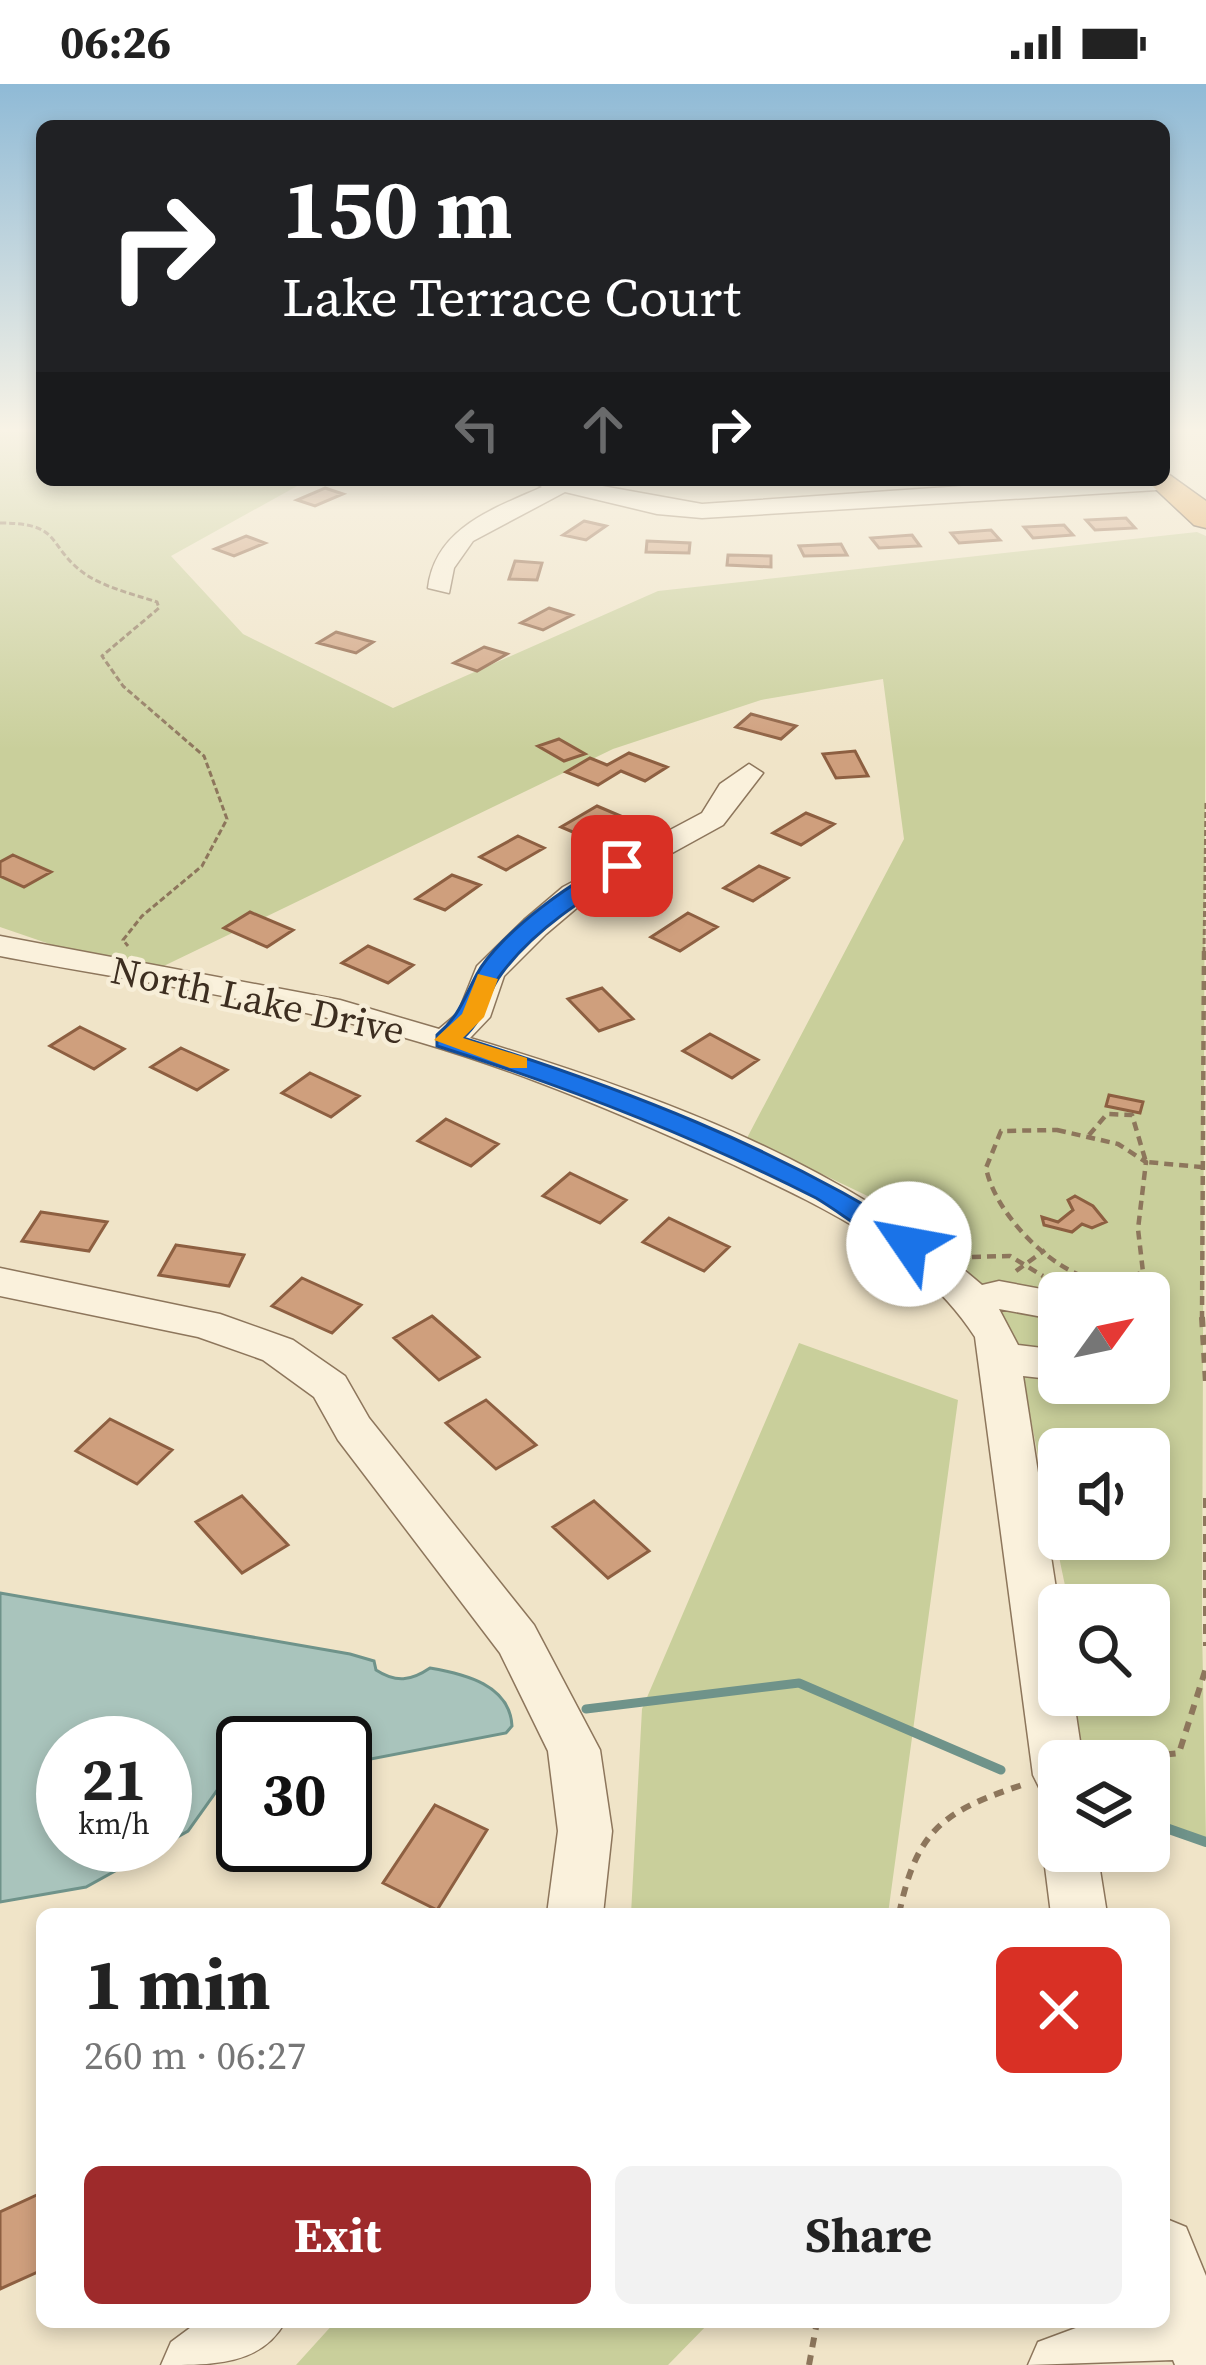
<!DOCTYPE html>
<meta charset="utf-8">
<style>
:root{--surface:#fff;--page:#f2f2f2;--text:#222;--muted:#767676;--accent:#9e2a2b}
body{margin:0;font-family:"Source Serif 4",serif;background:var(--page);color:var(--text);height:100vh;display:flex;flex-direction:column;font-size:45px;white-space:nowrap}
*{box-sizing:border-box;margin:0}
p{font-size:39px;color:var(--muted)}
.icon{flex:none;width:66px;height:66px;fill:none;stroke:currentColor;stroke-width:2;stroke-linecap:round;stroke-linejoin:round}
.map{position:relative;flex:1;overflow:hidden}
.side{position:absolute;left:36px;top:1824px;width:1134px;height:420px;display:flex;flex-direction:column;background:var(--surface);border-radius:18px;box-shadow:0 6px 18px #0003}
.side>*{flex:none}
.guide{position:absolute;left:36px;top:36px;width:1134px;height:366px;border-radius:18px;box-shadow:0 6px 18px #0003;background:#202124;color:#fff;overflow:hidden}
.needle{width:78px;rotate:57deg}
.tools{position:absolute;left:1038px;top:1188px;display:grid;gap:24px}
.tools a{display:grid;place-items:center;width:132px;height:132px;border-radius:18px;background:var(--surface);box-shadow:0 6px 18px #0003;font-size:60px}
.speed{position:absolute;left:36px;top:1632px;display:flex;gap:24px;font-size:60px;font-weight:700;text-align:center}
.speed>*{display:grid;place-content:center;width:156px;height:156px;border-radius:50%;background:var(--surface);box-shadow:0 6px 18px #0003;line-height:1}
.speed small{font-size:30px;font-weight:400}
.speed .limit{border:6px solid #111;border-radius:18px;background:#fff;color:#111}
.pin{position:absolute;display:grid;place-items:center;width:102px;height:102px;color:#fff;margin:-51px;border-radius:24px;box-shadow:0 6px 18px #0006}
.me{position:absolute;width:132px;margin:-66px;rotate:303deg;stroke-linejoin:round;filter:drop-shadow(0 0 9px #0008)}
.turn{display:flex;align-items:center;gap:42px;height:252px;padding:0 48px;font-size:54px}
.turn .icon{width:156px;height:156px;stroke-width:2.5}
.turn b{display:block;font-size:84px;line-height:102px}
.lanes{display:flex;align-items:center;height:114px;padding:0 48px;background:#0003;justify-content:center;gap:60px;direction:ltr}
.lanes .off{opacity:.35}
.round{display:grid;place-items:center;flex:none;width:126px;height:126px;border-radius:18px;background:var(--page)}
.overview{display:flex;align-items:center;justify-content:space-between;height:204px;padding:0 48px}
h1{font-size:72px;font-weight:700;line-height:90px}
.primary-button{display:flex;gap:24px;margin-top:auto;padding:24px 48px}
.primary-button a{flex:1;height:138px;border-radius:18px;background:var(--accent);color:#fff;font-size:48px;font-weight:700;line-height:138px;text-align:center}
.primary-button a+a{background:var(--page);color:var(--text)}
.status{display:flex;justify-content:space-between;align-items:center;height:84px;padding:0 60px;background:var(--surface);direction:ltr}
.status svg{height:33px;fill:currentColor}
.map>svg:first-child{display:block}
.green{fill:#c9cf9b;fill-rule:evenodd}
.water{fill:#a9c4bc;stroke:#6f938a;stroke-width:3}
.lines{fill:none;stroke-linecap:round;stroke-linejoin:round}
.stream-far1{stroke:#6f938a;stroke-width:9}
.stream{stroke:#6f938a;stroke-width:10}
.building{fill:#cf9f7d;stroke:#8d5f41;stroke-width:3}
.minor-casing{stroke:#8d765c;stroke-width:3}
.highway-casing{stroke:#5b4430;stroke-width:3}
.path-far2{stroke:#8d765c;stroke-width:3;stroke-dasharray:6 3;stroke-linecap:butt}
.path-far1{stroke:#8d765c;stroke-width:4.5;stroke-dasharray:9 6;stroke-linecap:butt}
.path{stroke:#8d765c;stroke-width:6;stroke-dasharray:10 8;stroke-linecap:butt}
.minor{fill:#faf1dc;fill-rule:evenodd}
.highway{fill:#e0a458;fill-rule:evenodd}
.route{fill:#1a73e8;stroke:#114b97;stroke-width:3}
.slow{fill:#f59e0b}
.labels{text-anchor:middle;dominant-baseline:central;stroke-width:9;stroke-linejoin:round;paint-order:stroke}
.street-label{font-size:39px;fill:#3d2e20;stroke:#f7eed8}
</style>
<div class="status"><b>06:26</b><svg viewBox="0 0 49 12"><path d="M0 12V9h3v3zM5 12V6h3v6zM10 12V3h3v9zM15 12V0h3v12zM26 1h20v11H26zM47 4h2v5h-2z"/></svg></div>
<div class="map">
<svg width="1206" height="2281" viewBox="0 0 1206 2281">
<rect width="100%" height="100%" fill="#f0e4c8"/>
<path class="green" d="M0 347H42V396H308L171 472 243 550 393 624 658 507 1197 448 1206 452 1202 1542 1206 1758 1149 1738V1677H1070L1071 1611H1149V1521H1069L1024 1303 963 1177 878 1117 747 1054 904 755 883 595 761 616 613 665 143 892 0 843ZM1059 1209H1149V1299H1059ZM1059 1365H1149V1455H1059Z
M799 1259 958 1316 888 1830H631L642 1625Z
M335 2238H710L668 2281H296Z"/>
<path class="water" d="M0 1509 350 1570 374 1577 376 1586C396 1599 411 1597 430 1584 465 1590 510 1601 512 1642L506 1649 345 1680V1659H243V1689L228 1691 188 1747 165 1760V1659H63V1761H162L86 1803 0 1818Z"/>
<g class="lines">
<path class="stream-far1" d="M586 1625 799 1599 1001 1686"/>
<path class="stream" d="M1149 1738 1206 1758"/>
</g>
<path class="building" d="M325 404 343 410 315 422 297 416Z
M1126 434 1135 444 1095 446 1086 436Z
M584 437 606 442 586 456 563 451Z
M1064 441 1073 451 1033 454 1024 443Z
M991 446 1000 456 959 459 951 449Z
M912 451 920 462 879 464 871 454Z
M246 452 265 459 234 472 215 465Z
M647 457 690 459 689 469 646 468Z
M841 460 847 471 804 472 799 462Z
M728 471 771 472V483L727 481Z
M515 477 542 479 537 496 509 495Z
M549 524 572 531 543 546 521 539Z
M336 548 373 558 356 569 318 559Z
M484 563 507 570 477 587 454 579Z
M751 630 796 642 781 655 736 643Z
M559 655 585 670 564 677 538 662Z
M855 667 868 692 836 694 823 670Z
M629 669 667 683 645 697 621 687 598 701 566 688 590 674 607 681Z
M597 722 623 733 587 754 561 743Z
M806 729 834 740 801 761 773 749Z
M518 752 544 764 506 786 480 773Z
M13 771 51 788 24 803 0 792V778Z
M759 782 788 794 753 817 724 804Z
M452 791 480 801 445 826 416 815Z
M250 828 293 846 267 863 224 844Z
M688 829 717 843 680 867 651 853Z
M368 862 413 881 388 899 342 879Z
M602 904 633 935 599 947 568 915Z
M80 943 124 965 94 985 50 962Z
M710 950 758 976 732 994 683 967Z
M181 964 227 986 197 1006 151 983Z
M310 989 359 1012 331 1033 282 1009Z
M1109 1011 1143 1018 1140 1029 1106 1022Z
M446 1035 498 1060 471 1082 418 1057Z
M570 1089 626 1116 600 1139 543 1112Z
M1075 1112 1093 1122 1106 1138 1092 1144 1082 1140 1072 1148 1044 1141 1042 1133 1058 1138 1073 1126 1068 1116Z
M41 1128 107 1138 89 1167 22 1157Z
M669 1134 729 1163 704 1187 643 1158Z
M176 1161 244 1171 229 1202 159 1191Z
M302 1194 361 1221 332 1249 272 1222Z
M432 1232 479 1273 439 1296 394 1254Z
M486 1316 536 1361 496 1385 446 1339Z
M110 1335 172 1366 137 1400 76 1367Z
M242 1412 288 1461 242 1489 196 1438Z
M594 1417 649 1467 608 1494 553 1443Z
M435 1721 487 1746 437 1826 383 1799Z
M39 2110 42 2186 0 2205V2128Z"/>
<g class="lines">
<defs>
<path id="minor" d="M1165 393 1173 395V405L702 434 657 430 565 408 473 457 454 484 449 509 428 504C435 444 493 425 542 403L530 396H569L702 420 1049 396Z
M749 680 763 689 723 741 585 817 546 850 504 892 490 933 470 954C650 1008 838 1076 982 1201L999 1197 1063 1209 1059 1236 999 1225 1018 1261 1059 1266V1296L1023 1292 1059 1524V1611H1073L1083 1677H1059V1714L1041 1707 1033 1691 975 1253C919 1167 825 1124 734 1081 604 1021 472 967 332 935 223 909 110 893 0 872V852L340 916 439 945 458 929 477 882 524 836 563 803 702 729 720 700Z
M0 1184 220 1230 293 1256 345 1292 369 1334 534 1541 600 1666 612 1747 603 1830H547L558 1747 548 1667 500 1569 338 1356 314 1313 263 1276 198 1253 0 1212Z
M1059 1747V1767H1097L1107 1830H1051L1043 1767 1051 1750Z
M1164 2134 1186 2143 1206 2192V2281H1175L1173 2276 1028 2281 1038 2258 1092 2238H1164Z
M198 2238H285C261 2281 214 2281 161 2281L171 2258Z"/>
<path id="highway" d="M1164 387 1206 417V444L1194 441 1146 396H1164Z"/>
</defs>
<use href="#minor" class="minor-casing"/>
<use href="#highway" class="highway-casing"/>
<path class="path-far2" d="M0 439C64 439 45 461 85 490 106 504 133 510 157 518L159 524 102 572 123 602 204 672 227 735 202 782 142 832 123 856 128 862
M1204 869 1206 718"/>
<path class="path-far1" d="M1057 1046 1118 1060 1146 1078 1138 1145 1143 1188C1128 1194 1112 1200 1096 1196 1050 1187 995 1129 986 1084L1001 1047Z
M1089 1051 1107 1030 1132 1031 1146 1078 1201 1083
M972 1173 1010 1172 1043 1192
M1016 1187 1045 1166
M1142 1209 1143 1188
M1202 1236 1204 866"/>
<path class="path" d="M1202 1233 1206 1300
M1206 1414V1562
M1112 1677 1179 1669 1206 1584
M899 1830C917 1744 944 1727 1025 1700
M809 2281 817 2238"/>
<use href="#minor" class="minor"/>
<use href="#highway" class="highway"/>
</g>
<linearGradient id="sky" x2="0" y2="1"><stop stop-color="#8fbad6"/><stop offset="0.52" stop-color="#f8f3e6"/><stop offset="1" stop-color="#f8f3e6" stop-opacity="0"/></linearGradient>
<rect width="1206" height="666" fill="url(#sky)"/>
<path class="route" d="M622 776 633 782 630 787C584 814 535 845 502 889 484 912 488 931 463 954 623 1004 776 1063 918 1153V1166C893 1173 839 1126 814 1113 691 1051 568 1003 437 962V951C460 931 463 916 477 890 498 851 581 788 622 776Z"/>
<path class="slow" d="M478 890 498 895 484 933 463 954 527 974V984H510L434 956 462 930Z"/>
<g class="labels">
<g class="street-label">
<text transform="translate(258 916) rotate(12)">North Lake Drive</text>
</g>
</g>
</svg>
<div class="tools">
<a><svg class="needle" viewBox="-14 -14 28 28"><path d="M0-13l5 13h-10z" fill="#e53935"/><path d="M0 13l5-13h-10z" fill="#767676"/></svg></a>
<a><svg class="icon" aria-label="sound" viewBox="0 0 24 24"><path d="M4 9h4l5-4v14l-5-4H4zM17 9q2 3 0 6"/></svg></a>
<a><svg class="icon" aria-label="search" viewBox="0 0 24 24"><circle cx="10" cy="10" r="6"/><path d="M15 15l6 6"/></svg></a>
<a><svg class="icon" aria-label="layers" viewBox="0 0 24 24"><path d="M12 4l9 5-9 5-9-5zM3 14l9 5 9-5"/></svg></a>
</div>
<div class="speed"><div>21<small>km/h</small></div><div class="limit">30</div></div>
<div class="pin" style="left:622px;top:782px;background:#d93025"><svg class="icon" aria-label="arrive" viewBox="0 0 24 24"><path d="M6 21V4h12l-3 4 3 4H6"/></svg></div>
<svg class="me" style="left:909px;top:1160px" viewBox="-20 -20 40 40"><circle r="19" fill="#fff"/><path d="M0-13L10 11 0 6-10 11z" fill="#1a73e8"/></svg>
<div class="guide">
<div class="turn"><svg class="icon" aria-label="right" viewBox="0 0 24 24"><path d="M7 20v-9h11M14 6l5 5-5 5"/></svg><div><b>150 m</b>Lake Terrace Court</div></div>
<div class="lanes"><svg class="icon off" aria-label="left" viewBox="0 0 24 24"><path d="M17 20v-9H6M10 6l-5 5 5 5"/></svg><svg class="icon off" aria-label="ahead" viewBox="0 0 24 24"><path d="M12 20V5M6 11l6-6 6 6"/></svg><svg class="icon" aria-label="right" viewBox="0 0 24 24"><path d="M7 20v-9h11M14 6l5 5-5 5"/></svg></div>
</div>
<section class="side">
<div class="overview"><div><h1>1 min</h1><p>260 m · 06:27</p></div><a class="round" style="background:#d93025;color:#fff"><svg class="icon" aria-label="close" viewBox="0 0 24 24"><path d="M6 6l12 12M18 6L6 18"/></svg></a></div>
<div class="primary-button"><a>Exit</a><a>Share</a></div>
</section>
</div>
